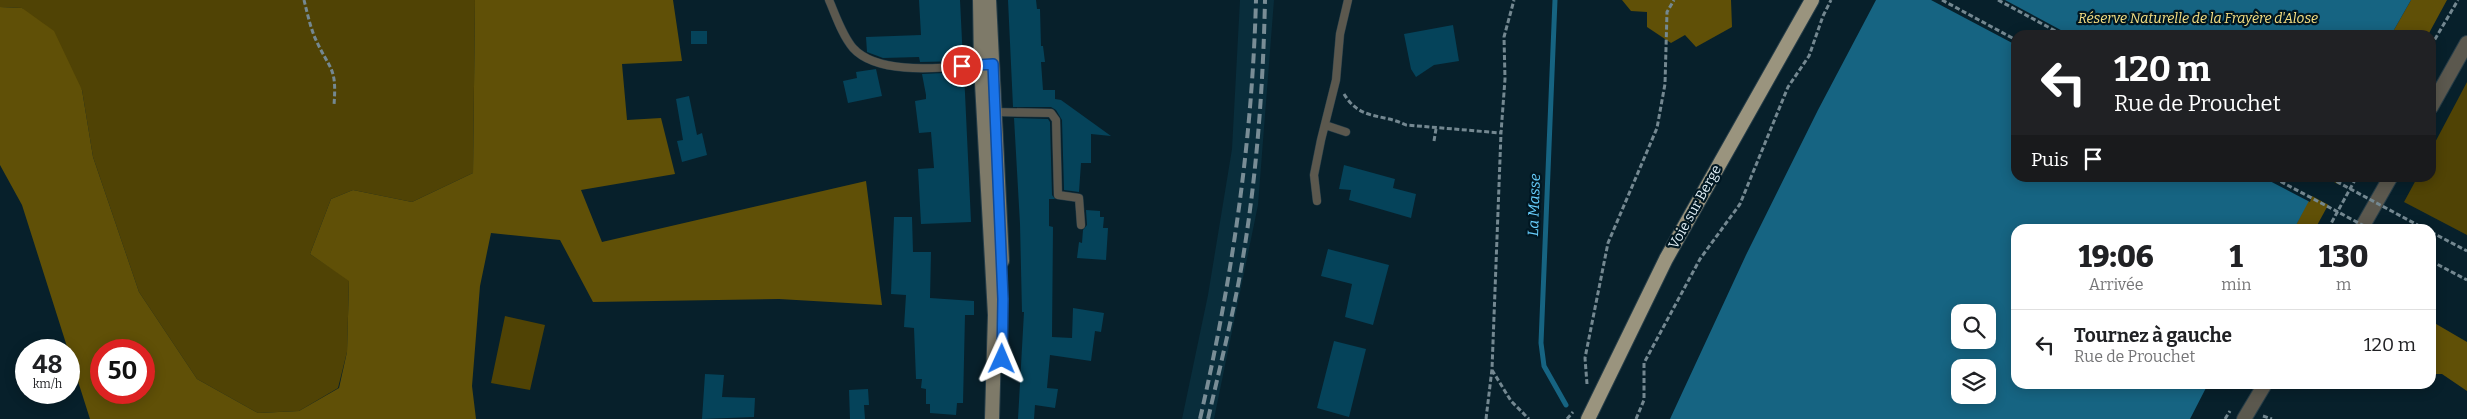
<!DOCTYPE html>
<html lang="fr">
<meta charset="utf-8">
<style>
:root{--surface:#fff;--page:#f2f2f2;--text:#202124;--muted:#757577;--line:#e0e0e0}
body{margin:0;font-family:Bitter,serif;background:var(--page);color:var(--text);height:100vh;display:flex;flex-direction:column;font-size:19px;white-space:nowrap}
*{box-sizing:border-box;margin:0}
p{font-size:16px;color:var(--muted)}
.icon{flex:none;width:28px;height:28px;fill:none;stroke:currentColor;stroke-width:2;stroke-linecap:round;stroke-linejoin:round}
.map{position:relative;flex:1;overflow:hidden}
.drawer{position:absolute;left:2011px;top:224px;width:425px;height:165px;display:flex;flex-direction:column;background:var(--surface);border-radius:15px;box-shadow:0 2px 12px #0003}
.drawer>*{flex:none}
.guide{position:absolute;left:2011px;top:30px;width:425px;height:152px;border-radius:15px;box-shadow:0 2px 12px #0003;background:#202124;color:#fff;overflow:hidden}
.buttons{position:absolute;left:1951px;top:304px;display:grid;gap:10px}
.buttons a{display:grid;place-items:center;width:45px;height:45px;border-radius:10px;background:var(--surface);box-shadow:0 2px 12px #0003;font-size:25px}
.speed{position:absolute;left:15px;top:339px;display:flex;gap:10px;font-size:25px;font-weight:700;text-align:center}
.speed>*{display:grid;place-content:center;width:65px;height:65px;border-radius:50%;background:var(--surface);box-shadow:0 2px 12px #0003;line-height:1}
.speed small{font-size:12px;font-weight:400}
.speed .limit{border:8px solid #d22;background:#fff;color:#111}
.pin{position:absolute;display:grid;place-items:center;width:42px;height:42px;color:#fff;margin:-21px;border:2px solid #fff;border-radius:50%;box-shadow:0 1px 5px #0007}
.me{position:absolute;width:55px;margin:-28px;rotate:1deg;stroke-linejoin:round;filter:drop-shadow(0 0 4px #0008)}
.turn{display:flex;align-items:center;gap:18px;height:105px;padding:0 20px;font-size:22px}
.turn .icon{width:65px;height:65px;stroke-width:2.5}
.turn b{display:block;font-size:35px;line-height:42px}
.then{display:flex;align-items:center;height:48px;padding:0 20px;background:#0003;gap:10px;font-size:19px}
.eta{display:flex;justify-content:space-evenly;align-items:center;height:85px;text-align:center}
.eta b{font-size:30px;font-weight:800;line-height:35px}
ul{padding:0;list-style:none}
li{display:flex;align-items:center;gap:15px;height:70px;padding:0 20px;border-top:1px solid var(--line)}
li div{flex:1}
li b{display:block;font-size:19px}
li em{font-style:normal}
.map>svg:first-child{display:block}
.built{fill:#092d3b}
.green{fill:#504305}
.forest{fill:#605007;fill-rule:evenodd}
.water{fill:#166482;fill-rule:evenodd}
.pier{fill:#07202b}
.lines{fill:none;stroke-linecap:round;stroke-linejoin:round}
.stream{stroke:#166482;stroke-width:5}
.building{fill:#05435a}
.service-casing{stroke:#263d48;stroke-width:9}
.minor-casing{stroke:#263d48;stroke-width:16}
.secondary-casing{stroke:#263d48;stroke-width:16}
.primary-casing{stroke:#263d48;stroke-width:16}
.path{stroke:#748891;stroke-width:3;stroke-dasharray:5 2.5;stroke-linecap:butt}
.service{stroke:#5b584e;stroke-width:8}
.minor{stroke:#5b584e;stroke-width:14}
.secondary{stroke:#7e7a69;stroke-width:14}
.primary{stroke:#9a947e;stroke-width:14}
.rail{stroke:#798d96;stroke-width:4;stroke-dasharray:10 5;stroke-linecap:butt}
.path-bridge{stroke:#748891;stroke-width:3;stroke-dasharray:5 2.5;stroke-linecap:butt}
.route-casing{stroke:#114b97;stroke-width:12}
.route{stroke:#1a73e8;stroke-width:9}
.labels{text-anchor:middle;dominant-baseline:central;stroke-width:4.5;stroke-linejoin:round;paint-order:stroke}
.park-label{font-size:14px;font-style:italic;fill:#f7e083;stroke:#001722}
.street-label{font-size:14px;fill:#e2f1f8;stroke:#001722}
.water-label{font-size:15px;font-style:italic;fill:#67cefd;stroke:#001722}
</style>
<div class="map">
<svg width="2467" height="419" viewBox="0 0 2467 419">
<rect width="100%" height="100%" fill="#07202b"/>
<path class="built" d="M1240 0H1274L1258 205 1214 419H1182L1208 295 1232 149Z"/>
<path class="green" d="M0 0H475L473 173 412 202 353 190 331 199 310 254 349 280 347 352 338 388 299 411 258 413 197 379 139 292 93 157 82 90 22 8 0 7Z
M2467 82V235L2404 202 2417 178H2431V150Z
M505 316 545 325 530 390 491 383Z"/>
<path class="forest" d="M475 0H673L682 61 622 64 627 120 661 118 675 174 581 190 602 242 866 181 882 305 779 299 593 302 560 240 491 233 480 286 472 386 476 419H90L22 205 0 165V7L22 8 54 31 82 90 93 157 139 292 197 379 258 413 299 411 339 388 347 352 349 281 310 254 331 199 353 190 412 202 473 173ZM101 350H144V392H101Z
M1622 0H1731L1732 27 1696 47 1685 35 1671 43 1647 27V12L1631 11Z
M2411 0H2447L2428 35H2391Z
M2319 178H2343L2315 229H2294Z
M2431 321 2467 342V391L2442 374H2431Z"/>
<path class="water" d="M1876 0H2411L2391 35H2016V178H2321L2294 229H2016V384H2208L2190 419H1670L1746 255 1818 110ZM1960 312H1988V340H1960ZM1960 368H1988V395H1960Z"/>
<path class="pier" d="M1931 0H2005L2070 35H2016V45Z
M2264 178H2327L2419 229H2373L2312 196 2310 202Z
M2431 234 2467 253V279L2431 260Z"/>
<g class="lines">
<path class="stream" d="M1555 0 1541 343 1544 366 1566 405"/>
</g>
<path class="building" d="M919 0H960L963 61 920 62 919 57 883 58 867 52 866 37 921 35Z
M1008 0H1036L1037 9H1040L1041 46H1043L1045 62H1041L1043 90H1055V99L1061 100 1111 136 1091 134V163H1081L1079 192 1064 190 1062 120 1056 110 1051 107H1013Z
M1453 25 1459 61 1434 65 1416 77 1411 69 1404 34Z
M691 31H707V44H691Z
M876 69 882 96 848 103 843 81 857 78 856 72Z
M964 72 971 222 921 224 918 169 934 168 931 132 919 133 915 101 926 99V95L922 74Z
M689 96 697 135 702 133 707 155 682 162 677 141 683 140 676 99Z
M1014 118 1048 119 1050 122 1052 195 1055 199H1049V226L1053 227 1052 337 1072 338 1073 308 1104 313 1101 332 1095 331 1091 361 1050 355 1047 388 1058 389 1055 408 1035 405 1034 419H1018L1024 312H1022L1020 224Z
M1344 165 1395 179 1393 188 1416 194 1411 218 1349 200 1351 190 1339 189Z
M1086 210 1100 211V217H1104L1103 228H1108L1106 260 1077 258 1079 242 1082 243 1083 230 1087 225Z
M894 217H912L913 252H931L930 298 974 301V315H965L963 403H957L956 415 930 413V404H926V389L921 388 922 379H916L914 328 904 327 906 295 891 294Z
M1328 249 1389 265 1373 325 1345 317 1352 284 1321 276Z
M1334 341 1366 349 1349 417 1317 408Z
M705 374 724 375 722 397 755 398 754 417 702 419Z
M868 389 869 405H864L865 419H850L849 390Z"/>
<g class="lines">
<defs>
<path id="service" d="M829 0C836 16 842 35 853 48 879 77 948 67 984 65
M995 112 1051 113 1056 120 1058 195 1079 198 1081 225
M1325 125 1346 132
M1317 201 1314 175 1321 140 1336 80 1340 34 1348 0"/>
<path id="minor" d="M2431 107 2467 43
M2361 229 2390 178
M2244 419 2265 384"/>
<path id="secondary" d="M980 0 981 65 995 315 992 419
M989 0 1002 261"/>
<path id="primary" d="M1588 419 1666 259 1812 0"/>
</defs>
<use href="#service" class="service-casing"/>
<use href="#minor" class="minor-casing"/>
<use href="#secondary" class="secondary-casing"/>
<use href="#primary" class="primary-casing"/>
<path class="path" d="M304 0C307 12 310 26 315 38 330 71 337 66 334 105
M1942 0 2016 40
M1998 0 2063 35
M2431 46 2458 0
M1344 94C1360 121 1382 113 1406 125L1501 133 1505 79 1504 37 1514 0
M1434 141 1436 129
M2328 229 2356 178
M2431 232 2467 251
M2431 261 2467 280
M1492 370 1511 401 1529 419
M1587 384 1585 358 1608 243 1657 128 1665 84 1667 12 1674 0
M2263 416 2272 419
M1486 419 1492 369 1501 133
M1567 419 1573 412
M1636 419 1644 400V363L1700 259 1740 204 1788 87 1809 56 1823 16 1831 0
M2225 419 2230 411"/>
<use href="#service" class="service"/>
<use href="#minor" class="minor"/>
<use href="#secondary" class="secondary"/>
<use href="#primary" class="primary"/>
<path class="rail" d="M1200 419C1232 279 1252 144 1256 0
M1208 419C1219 371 1231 323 1240 275 1256 185 1263 92 1265 0"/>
<path class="path-bridge" d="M2274 178 2370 229
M2330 178 2425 229"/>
</g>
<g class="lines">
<defs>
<path id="route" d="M962 66 993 64 1003 299 1002 359"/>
</defs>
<use href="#route" class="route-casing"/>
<use href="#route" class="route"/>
</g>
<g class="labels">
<g class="park-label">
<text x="2198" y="18">Réserve Naturelle de la Frayère d'Alose</text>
</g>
<g class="street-label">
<text transform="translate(1695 207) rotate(-61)">Voie sur Berge</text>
</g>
<g class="water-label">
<text transform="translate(1534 205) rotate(-88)">La Masse</text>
</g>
</g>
</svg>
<div class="buttons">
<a><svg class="icon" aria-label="search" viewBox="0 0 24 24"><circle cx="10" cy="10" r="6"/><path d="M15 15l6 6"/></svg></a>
<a><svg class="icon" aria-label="layers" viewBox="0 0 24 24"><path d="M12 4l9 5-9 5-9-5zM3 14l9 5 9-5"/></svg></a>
</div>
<div class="speed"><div>48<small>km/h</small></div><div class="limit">50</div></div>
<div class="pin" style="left:962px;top:66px;background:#d93025"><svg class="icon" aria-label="arrive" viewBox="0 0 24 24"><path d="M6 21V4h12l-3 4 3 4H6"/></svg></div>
<svg class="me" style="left:1002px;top:359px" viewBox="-20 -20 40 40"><path d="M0-17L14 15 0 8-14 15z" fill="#1a73e8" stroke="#fff" stroke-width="4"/></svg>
<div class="guide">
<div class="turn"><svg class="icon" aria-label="left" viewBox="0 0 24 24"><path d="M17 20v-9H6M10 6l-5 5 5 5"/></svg><div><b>120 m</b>Rue de Prouchet</div></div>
<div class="then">Puis<svg class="icon" aria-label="arrive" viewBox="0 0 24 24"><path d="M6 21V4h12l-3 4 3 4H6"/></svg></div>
</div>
<section class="drawer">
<div class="eta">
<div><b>19:06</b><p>Arrivée</p></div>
<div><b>1</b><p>min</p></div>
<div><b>130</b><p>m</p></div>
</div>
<ul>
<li><svg class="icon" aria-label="left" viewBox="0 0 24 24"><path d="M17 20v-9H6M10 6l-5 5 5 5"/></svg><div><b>Tournez à gauche</b><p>Rue de Prouchet</p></div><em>120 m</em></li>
</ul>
</section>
</div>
